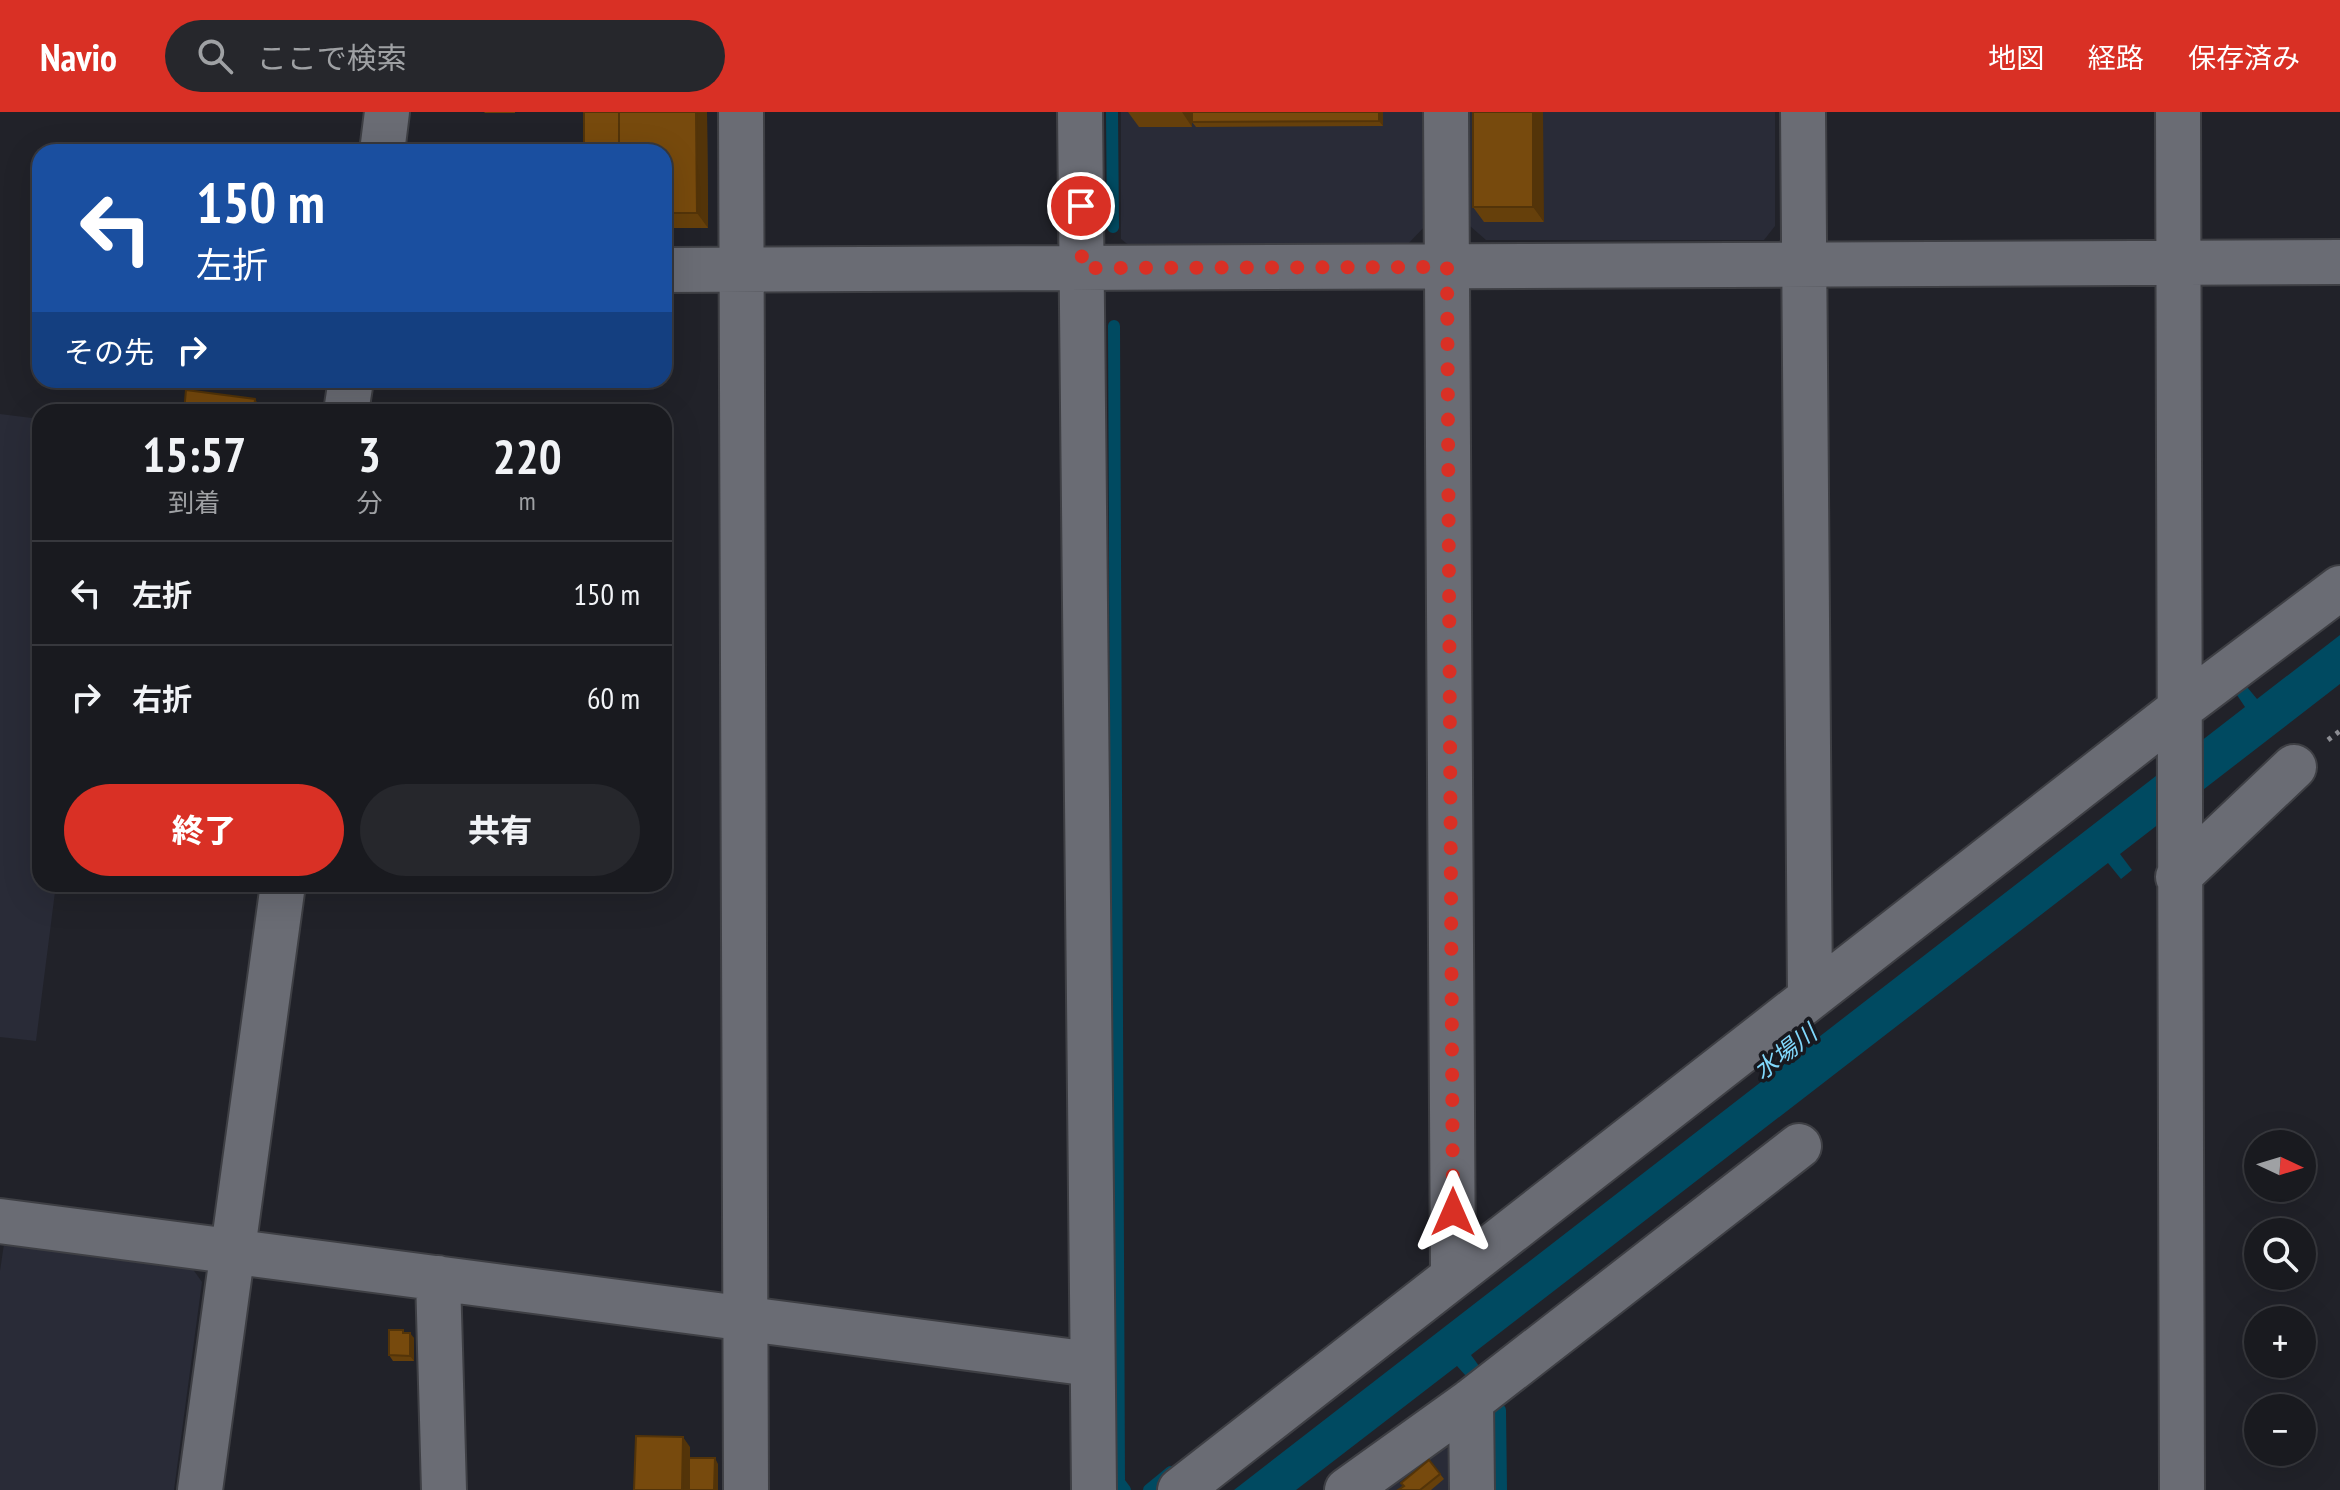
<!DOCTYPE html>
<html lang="ja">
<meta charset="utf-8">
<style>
:root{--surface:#191a1f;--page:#26272c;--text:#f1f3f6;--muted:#9fa1a4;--line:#37383d;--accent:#d93025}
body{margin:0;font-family:"PT Sans Narrow","Noto Sans JP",sans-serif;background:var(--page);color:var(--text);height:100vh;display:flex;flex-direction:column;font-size:30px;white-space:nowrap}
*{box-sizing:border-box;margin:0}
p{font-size:26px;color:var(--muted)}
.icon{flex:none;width:44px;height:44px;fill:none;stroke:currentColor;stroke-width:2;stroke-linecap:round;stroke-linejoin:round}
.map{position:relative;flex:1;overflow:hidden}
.drawer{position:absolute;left:32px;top:292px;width:640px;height:488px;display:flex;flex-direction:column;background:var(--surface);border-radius:24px;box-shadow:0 8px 32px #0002,0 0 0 2px var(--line)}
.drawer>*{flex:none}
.hud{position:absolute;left:32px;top:32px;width:640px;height:244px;border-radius:24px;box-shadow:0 8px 32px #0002,0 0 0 2px var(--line);background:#1a4fa0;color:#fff;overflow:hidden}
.needle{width:52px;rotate:94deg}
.fabs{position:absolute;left:2244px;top:1018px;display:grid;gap:16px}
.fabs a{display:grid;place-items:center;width:72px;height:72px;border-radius:50%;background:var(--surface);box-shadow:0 8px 32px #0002,0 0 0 2px var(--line);font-size:40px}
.pin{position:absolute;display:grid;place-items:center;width:68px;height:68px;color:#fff;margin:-34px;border:4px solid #fff;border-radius:50%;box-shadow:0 2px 8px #0007}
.me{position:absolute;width:88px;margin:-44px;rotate:0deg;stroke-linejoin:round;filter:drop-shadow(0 0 6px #0008)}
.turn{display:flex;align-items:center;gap:28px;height:168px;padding:0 32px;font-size:36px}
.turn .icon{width:104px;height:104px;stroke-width:2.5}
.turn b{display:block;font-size:56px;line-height:68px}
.then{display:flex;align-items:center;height:76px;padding:0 32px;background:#0003;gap:16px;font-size:30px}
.eta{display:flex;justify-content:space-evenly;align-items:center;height:136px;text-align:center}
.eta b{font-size:48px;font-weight:800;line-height:56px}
.button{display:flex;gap:16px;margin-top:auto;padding:16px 32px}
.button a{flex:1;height:92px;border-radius:48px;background:var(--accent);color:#fff;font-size:32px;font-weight:800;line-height:92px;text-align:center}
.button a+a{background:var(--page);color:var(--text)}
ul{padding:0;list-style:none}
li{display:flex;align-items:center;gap:24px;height:104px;padding:0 32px;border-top:2px solid var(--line)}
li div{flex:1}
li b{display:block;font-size:30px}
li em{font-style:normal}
header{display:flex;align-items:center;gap:48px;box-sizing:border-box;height:112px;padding:0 40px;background:var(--accent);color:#fff}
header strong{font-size:38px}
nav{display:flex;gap:44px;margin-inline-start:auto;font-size:28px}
.search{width:560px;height:72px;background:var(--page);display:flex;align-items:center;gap:20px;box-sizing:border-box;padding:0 28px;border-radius:44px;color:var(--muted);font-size:30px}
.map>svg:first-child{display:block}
.built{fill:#292b37}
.water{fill:#004a61}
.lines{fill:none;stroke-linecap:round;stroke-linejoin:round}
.stream{stroke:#004a61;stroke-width:12}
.minor-casing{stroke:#3e3f44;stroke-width:48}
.path{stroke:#8c8d93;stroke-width:5;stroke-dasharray:4 6;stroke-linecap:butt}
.minor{stroke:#6a6c74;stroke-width:44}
.wall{fill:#66400b}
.shaded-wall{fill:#533409}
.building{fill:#774a0d;stroke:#533409;stroke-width:2}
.route{stroke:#d93025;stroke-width:14;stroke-dasharray:0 25.2}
.labels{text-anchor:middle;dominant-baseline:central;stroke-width:7;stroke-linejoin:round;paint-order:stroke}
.water-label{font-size:24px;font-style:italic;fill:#81d8fc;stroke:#18191f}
</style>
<header>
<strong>Navio</strong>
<div class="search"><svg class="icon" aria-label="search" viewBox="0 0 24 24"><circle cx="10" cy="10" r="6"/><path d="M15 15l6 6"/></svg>ここで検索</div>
<nav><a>地図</a><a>経路</a><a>保存済み</a></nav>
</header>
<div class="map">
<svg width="2340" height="1378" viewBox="0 0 2340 1378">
<rect width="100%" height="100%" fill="#212229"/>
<path class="built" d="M1121 0H1427V112L1406 134 1131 135 1121 127Z
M1470 0H1775V114L1764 128H1486L1470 114Z
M0 302 40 307V772H56L36 929 0 925Z
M4 1132 192 1156 202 1170 174 1378H0V1159Z
M1440 1331 1456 1343V1378H1380Z"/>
<path class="water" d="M2340 523V572L2120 742 2132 758 2121 767 2108 751 1471 1243 1479 1254 1466 1264 1457 1254 1296 1378H1234L2245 595 2237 583 2247 575 2257 587Z"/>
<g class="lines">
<path class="stream" d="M1112 0 1113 115
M1114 214 1119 1370 1125 1378
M1500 1298 1501 1378
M1149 1378 1171 1360"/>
<defs>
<path id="minor" d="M741 0 746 1378
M1080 0 1094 1378
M1446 0 1453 1164
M1803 0 1810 885
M2178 0 2182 1378
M382 40 387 0
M664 158 2340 150
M346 300 351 268
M2178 765 2294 655
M0 1109 1091 1252
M438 1166 444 1378
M1471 1289 1472 1378
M200 1378 283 772
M1180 1378 2181 596 2340 476
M1347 1378 1471 1289 1799 1034"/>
</defs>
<use href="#minor" class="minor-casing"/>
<path class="path" d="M2328 628 2340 619"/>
<use href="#minor" class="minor"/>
</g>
<path class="wall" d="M484 0H515V1H485Z
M584 0H707L708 116H664V40Z
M1128 0H1383V14L1196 15 1192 10V15H1139Z
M1473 0 1544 110H1484L1473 95Z
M405 1221 414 1226V1249H393L389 1243Z
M1429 1348 1444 1367 1431 1378H1398Z"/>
<path class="shaded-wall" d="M696 0H707L708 116 697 101Z
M1182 0H1192V15Z
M1379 0H1383V14L1379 9Z
M1533 0H1543L1544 110 1533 95Z
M255 287 262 298V300H254Z
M410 1221 414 1226V1249L410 1244Z
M683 1325 690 1335V1378H682Z
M715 1346 718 1352V1378H714Z"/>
<path class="building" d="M584 0H619V40H584Z
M619 0H696L697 101H664V40H619Z
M1192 0H1379V9L1192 10Z
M1473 0H1533V95H1473Z
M186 278 255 287 254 300H184Z
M389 1218H403V1221H410V1244L389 1243Z
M636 1324 683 1325 682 1378H634Z
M689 1346H715L714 1378H689Z
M1429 1348 1440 1362 1420 1378H1398L1404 1374 1401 1371Z"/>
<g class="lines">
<path class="route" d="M1081 94 1082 156 1447 155 1453 1100"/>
</g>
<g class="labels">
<g class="water-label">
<text transform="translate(1785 940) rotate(-38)">水場川</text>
</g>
</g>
</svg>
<div class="fabs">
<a><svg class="needle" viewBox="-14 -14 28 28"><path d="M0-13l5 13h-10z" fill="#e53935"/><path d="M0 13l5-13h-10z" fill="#9fa1a4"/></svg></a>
<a><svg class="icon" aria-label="search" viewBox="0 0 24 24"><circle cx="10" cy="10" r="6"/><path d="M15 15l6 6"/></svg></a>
<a>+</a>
<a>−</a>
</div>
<div class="pin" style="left:1081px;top:94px;background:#d93025"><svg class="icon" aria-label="arrive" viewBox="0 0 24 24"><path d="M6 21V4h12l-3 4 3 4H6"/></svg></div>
<svg class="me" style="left:1453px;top:1100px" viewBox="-20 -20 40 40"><path d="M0-17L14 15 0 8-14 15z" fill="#d93025" stroke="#fff" stroke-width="4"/></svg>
<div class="hud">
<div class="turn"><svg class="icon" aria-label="left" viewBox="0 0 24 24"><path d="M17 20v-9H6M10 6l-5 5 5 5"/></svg><div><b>150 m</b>左折</div></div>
<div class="then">その先<svg class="icon" aria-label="right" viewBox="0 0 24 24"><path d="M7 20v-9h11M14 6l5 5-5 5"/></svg></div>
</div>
<section class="drawer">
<div class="eta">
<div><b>15:57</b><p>到着</p></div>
<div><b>3</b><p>分</p></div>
<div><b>220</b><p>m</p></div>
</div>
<ul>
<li><svg class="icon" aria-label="left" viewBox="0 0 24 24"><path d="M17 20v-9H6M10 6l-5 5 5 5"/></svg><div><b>左折</b></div><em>150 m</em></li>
<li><svg class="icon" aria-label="right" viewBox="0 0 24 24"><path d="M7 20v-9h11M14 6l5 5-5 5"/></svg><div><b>右折</b></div><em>60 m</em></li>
</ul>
<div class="button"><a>終了</a><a>共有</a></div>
</section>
</div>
